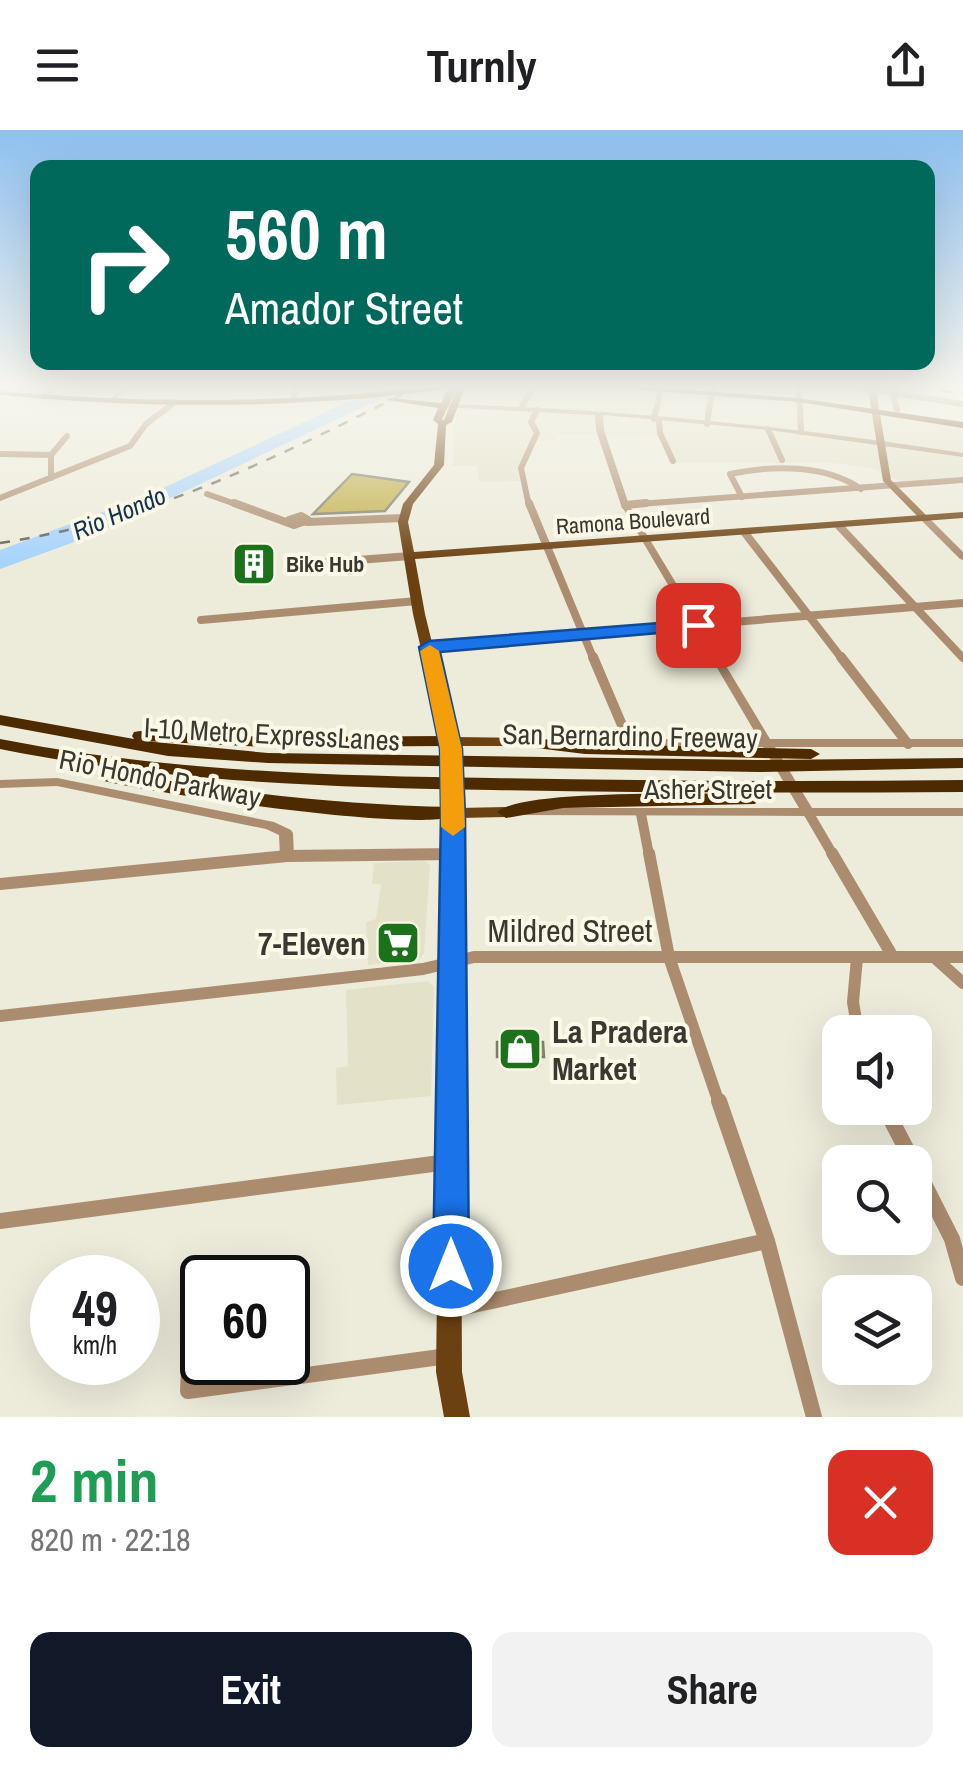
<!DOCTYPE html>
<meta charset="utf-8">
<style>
:root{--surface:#fff;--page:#f2f2f2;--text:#202124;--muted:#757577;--accent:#111827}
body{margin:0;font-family:"Archivo Narrow",sans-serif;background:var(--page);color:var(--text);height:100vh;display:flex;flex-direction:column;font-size:38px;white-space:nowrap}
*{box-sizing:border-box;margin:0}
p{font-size:32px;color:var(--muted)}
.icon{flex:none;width:55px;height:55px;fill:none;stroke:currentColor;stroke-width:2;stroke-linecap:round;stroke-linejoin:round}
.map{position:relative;height:1287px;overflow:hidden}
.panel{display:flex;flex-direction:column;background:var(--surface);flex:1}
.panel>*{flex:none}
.hud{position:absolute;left:30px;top:30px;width:905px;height:210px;border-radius:20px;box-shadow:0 10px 40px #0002;background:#00695c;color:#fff;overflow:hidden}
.buttons{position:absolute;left:822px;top:885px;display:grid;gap:20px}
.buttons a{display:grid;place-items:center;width:110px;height:110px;border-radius:20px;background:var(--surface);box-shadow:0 10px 40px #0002;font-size:50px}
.speed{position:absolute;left:30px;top:1125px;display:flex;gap:20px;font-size:50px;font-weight:700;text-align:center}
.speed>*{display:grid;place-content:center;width:130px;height:130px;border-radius:50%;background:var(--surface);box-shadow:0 10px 40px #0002;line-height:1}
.speed small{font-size:25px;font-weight:400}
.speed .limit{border:5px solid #111;border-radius:15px;background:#fff;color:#111}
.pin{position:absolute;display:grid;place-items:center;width:85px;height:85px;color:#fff;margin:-42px;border-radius:20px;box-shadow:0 5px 15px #0006}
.me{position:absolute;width:110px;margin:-55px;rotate:0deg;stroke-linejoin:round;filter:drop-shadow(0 0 8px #0008)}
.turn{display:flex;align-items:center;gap:35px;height:210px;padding:0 30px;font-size:45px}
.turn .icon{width:130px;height:130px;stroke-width:2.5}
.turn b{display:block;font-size:70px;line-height:85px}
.round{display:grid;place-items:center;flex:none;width:105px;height:105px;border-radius:20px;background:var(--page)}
.overview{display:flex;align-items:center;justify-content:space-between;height:170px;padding:0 30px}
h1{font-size:60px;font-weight:800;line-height:75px;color:#1e9e55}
.cta{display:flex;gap:20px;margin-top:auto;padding:20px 30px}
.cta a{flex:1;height:115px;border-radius:20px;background:var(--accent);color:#fff;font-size:40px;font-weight:800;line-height:115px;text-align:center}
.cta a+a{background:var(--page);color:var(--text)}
header{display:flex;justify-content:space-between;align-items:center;height:130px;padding:0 30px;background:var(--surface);font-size:45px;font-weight:800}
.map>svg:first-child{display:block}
.built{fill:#e4e1c9}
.water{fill:#a7d3fd}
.building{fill:#c1af47;stroke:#7e7c6d;stroke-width:2.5}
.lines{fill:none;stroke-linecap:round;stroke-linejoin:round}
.minor-far4{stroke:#ac8c6f;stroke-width:6}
.minor-far3{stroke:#ac8c6f;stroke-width:8}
.minor-far2{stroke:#ac8c6f;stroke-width:10}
.minor-far1{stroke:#ac8c6f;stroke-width:12}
.minor{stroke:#ac8c6f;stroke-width:16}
.tertiary{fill:#ac8c6f;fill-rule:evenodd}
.secondary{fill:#8b5e31;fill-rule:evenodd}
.primary{fill:#6c4111;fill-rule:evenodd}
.motorway{fill:#4e2a00;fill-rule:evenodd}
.rail{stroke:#65645b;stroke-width:2.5;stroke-dasharray:10 10;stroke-linecap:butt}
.route{fill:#1a73e8;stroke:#114b97;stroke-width:2.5}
.slow{fill:#f59e0b}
.labels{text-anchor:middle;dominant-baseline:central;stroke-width:8;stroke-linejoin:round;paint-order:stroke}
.far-street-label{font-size:22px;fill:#393831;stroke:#fbf8e7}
.far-poi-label{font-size:22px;font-weight:bold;fill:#393831;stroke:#fbf8e7;text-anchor:start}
.far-water-label{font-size:25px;font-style:italic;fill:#12324d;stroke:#fbf8e7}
.street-label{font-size:28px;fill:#393831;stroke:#fbf8e7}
.near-street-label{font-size:32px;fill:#393831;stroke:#fbf8e7}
.near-poi-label{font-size:32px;font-weight:bold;fill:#393831;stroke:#fbf8e7;text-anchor:end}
</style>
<header><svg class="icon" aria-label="menu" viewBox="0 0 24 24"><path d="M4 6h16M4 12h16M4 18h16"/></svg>Turnly<svg class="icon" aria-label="share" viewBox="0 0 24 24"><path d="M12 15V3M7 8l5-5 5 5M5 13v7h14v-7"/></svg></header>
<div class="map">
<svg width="963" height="1287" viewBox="0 0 963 1287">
<rect width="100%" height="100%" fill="#edebda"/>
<path class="built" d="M479 254H636L635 260 789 272 963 298V347L904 353 874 339 834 333H669L661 306 556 304 557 311 532 310 519 336 521 351 479 352 477 336H452L456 286 470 259Z
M425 731 430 735 424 823 419 829 368 835 366 792 376 789 381 755 372 753 374 733Z
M427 851 434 857 431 966 337 975 336 938 348 936 346 860Z"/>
<path class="water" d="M386 254H412L88 407 0 439V420L148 365Z"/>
<path class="building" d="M352 344 409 352 385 381 313 384Z
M497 912H543L544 927H497Z"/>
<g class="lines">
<path class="minor-far4" d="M799 254 801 302
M836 254 963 274
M43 267 58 254
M293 268 298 254
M521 278 532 260
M897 280 892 261 898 254
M654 289 662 254
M659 290 660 303 673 331
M707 294 713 254
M768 299 782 330
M0 324 51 325
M51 348V325L67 306
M207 364 241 376
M742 367 730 344C772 335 825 334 861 359
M0 368 130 316 146 294 175 272
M625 375 963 350
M529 376 521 338 537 303 531 292 537 280"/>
<path class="minor-far3" d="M234 373 294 395 308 390 301 386 289 390
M529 373 594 530
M625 375 646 373
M307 392 403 388
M839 396 963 528
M745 403 843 530
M305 434 410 426
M201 490 417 471
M429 517 963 473"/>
<path class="minor-far2" d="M593 527 630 614
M841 527 908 614
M641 684 649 725
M809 684 833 725
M355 725 453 724"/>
<path class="minor-far1" d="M649 723 669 827 719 973
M832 723 893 827
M0 754 287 726 453 724
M934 827 963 853
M857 828 853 872 858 902
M0 886 423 839 474 827H963"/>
<path class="minor" d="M719 971 767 1111 814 1287
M885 978 913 1032
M915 1036 952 1109 963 1148
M0 1091 448 1032
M192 1177 188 1261 448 1226
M450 1180 767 1111"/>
<path class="tertiary" d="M124 254H130L114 272H110V270Z
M443 274C618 279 790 296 963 323V327L769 300 603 285 604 300 629 375 770 609H963V617H775L812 678H963V686H814L809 688 804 686 518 685 516 682 518 679 523 678H799L763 617 557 616 555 613 557 610 561 609H759L621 375 596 300 595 285 441 277V275Z
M922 387H928L963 422V430L960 429 922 391Z
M57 648 274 692 291 700 293 703 294 726 292 729H282L280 726 279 705 266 699 57 656 0 658V650Z"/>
<path class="secondary" d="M867 254H875L891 350 928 387V391H922L883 351Z"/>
<path class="primary" d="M450 254H471L465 257 452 292 446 295 444 335 413 374 408 392 414 422 963 382V388L415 429 425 484 455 607 526 608 533 612 526 616H457L459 678 506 677 514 682 506 687 459 688 462 1242 470 1287H444L436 1242 444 619 413 484 398 392 403 374 434 335 438 294 433 290 438 278 387 270 391 268 441 273 448 259C298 279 150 279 0 265V261C151 274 300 274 450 254ZM457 258 444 290H443L442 289Z
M585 254H615L798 268 963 292V298L798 272 589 256Z"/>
<path class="motorway" d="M0 585 134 609 132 606 134 602 140 601 269 607 448 606 456 611 448 616 269 617 144 611 268 623 758 630 963 628V638L758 642 268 633 168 626 0 595Z
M526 607 585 614 811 619 820 624 811 629 585 624 520 616 518 612 520 608Z
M0 609C163 641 326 646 492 648 649 651 806 652 963 650V662C806 663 649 663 492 660 326 657 163 652 0 619Z
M106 640C221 661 336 675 453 677L462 683C438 707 146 662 100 650L97 646 100 642Z
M749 664 758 670 755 674 563 678 506 688 497 682C521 659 706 664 749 664Z"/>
<path class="rail" d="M902 254 963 264
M0 413C163 388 279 325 424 254"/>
</g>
<linearGradient id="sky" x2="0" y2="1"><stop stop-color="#8ec0f0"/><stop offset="0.59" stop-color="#f7f6ee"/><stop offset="1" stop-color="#f7f6ee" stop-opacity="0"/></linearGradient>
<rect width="963" height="434" fill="url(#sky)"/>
<path class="route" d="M698 490 708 495 705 499 440 522 462 619 465 683 469 1136 464 1149 451 1154 438 1149 433 1136 441 683 440 619 419 517 429 511Z"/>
<path class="slow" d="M430 515 439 521 462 619 465 697 453 706 441 697 440 619 420 521Z"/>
<defs>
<symbol id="building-square" viewBox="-11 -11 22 22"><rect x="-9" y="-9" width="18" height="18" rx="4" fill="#1c711b" stroke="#fbf8e7"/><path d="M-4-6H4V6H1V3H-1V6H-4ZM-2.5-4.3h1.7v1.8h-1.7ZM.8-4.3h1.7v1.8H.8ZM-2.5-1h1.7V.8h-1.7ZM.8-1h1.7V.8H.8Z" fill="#fff"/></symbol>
<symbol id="supermarket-square" viewBox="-11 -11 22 22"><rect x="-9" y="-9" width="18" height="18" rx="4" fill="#1c711b" stroke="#fbf8e7"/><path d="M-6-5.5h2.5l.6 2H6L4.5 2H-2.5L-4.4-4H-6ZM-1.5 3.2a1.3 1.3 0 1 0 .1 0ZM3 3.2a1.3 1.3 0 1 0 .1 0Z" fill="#fff"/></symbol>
<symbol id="shop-square" viewBox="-11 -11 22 22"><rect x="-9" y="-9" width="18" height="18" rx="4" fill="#1c711b" stroke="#fbf8e7"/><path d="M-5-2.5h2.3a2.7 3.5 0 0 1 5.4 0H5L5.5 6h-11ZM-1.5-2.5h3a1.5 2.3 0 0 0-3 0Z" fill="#fff"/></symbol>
</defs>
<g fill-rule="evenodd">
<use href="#building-square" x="229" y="409" width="50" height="50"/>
<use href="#supermarket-square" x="373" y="788" width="50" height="50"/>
<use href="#shop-square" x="495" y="894" width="50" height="50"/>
</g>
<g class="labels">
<g class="far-street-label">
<text transform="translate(633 391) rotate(-4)">Ramona Boulevard</text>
</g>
<g class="far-poi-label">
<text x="286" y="434">Bike Hub</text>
</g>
<g class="far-water-label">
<text transform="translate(119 383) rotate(-23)">Rio Hondo</text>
</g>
<g class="street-label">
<text transform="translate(272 604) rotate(3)">I-10 Metro ExpressLanes</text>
<text transform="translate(630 606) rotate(1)">San Bernardino Freeway</text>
<text transform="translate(160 648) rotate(11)">Rio Hondo Parkway</text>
<text x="708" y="659">Asher Street</text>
</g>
<g class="near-street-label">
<text x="570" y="800">Mildred Street</text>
</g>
<g class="near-poi-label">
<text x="366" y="813">7-Eleven</text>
<text x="552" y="901" text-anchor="start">La Pradera<tspan x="552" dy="37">Market</tspan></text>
</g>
</g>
</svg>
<div class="buttons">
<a><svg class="icon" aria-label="sound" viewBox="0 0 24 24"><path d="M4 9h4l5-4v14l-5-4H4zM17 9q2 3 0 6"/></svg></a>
<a><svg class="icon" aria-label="search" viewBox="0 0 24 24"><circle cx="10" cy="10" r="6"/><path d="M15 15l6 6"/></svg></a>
<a><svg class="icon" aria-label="layers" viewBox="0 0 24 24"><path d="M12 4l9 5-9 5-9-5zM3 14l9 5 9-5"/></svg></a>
</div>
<div class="speed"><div>49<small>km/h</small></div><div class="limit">60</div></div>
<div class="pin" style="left:698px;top:495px;background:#d93025"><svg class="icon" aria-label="arrive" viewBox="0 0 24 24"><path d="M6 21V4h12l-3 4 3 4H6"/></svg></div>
<svg class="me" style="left:451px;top:1136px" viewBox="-20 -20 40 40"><circle r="17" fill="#1a73e8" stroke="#fff" stroke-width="3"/><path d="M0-11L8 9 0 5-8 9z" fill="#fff"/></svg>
<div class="hud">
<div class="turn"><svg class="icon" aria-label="right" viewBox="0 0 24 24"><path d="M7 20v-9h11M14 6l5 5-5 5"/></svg><div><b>560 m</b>Amador Street</div></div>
</div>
</div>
<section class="panel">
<div class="overview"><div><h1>2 min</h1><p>820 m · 22:18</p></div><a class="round" style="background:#d93025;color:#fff"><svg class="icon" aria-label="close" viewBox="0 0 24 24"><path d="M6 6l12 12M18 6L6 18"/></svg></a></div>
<div class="cta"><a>Exit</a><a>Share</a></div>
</section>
